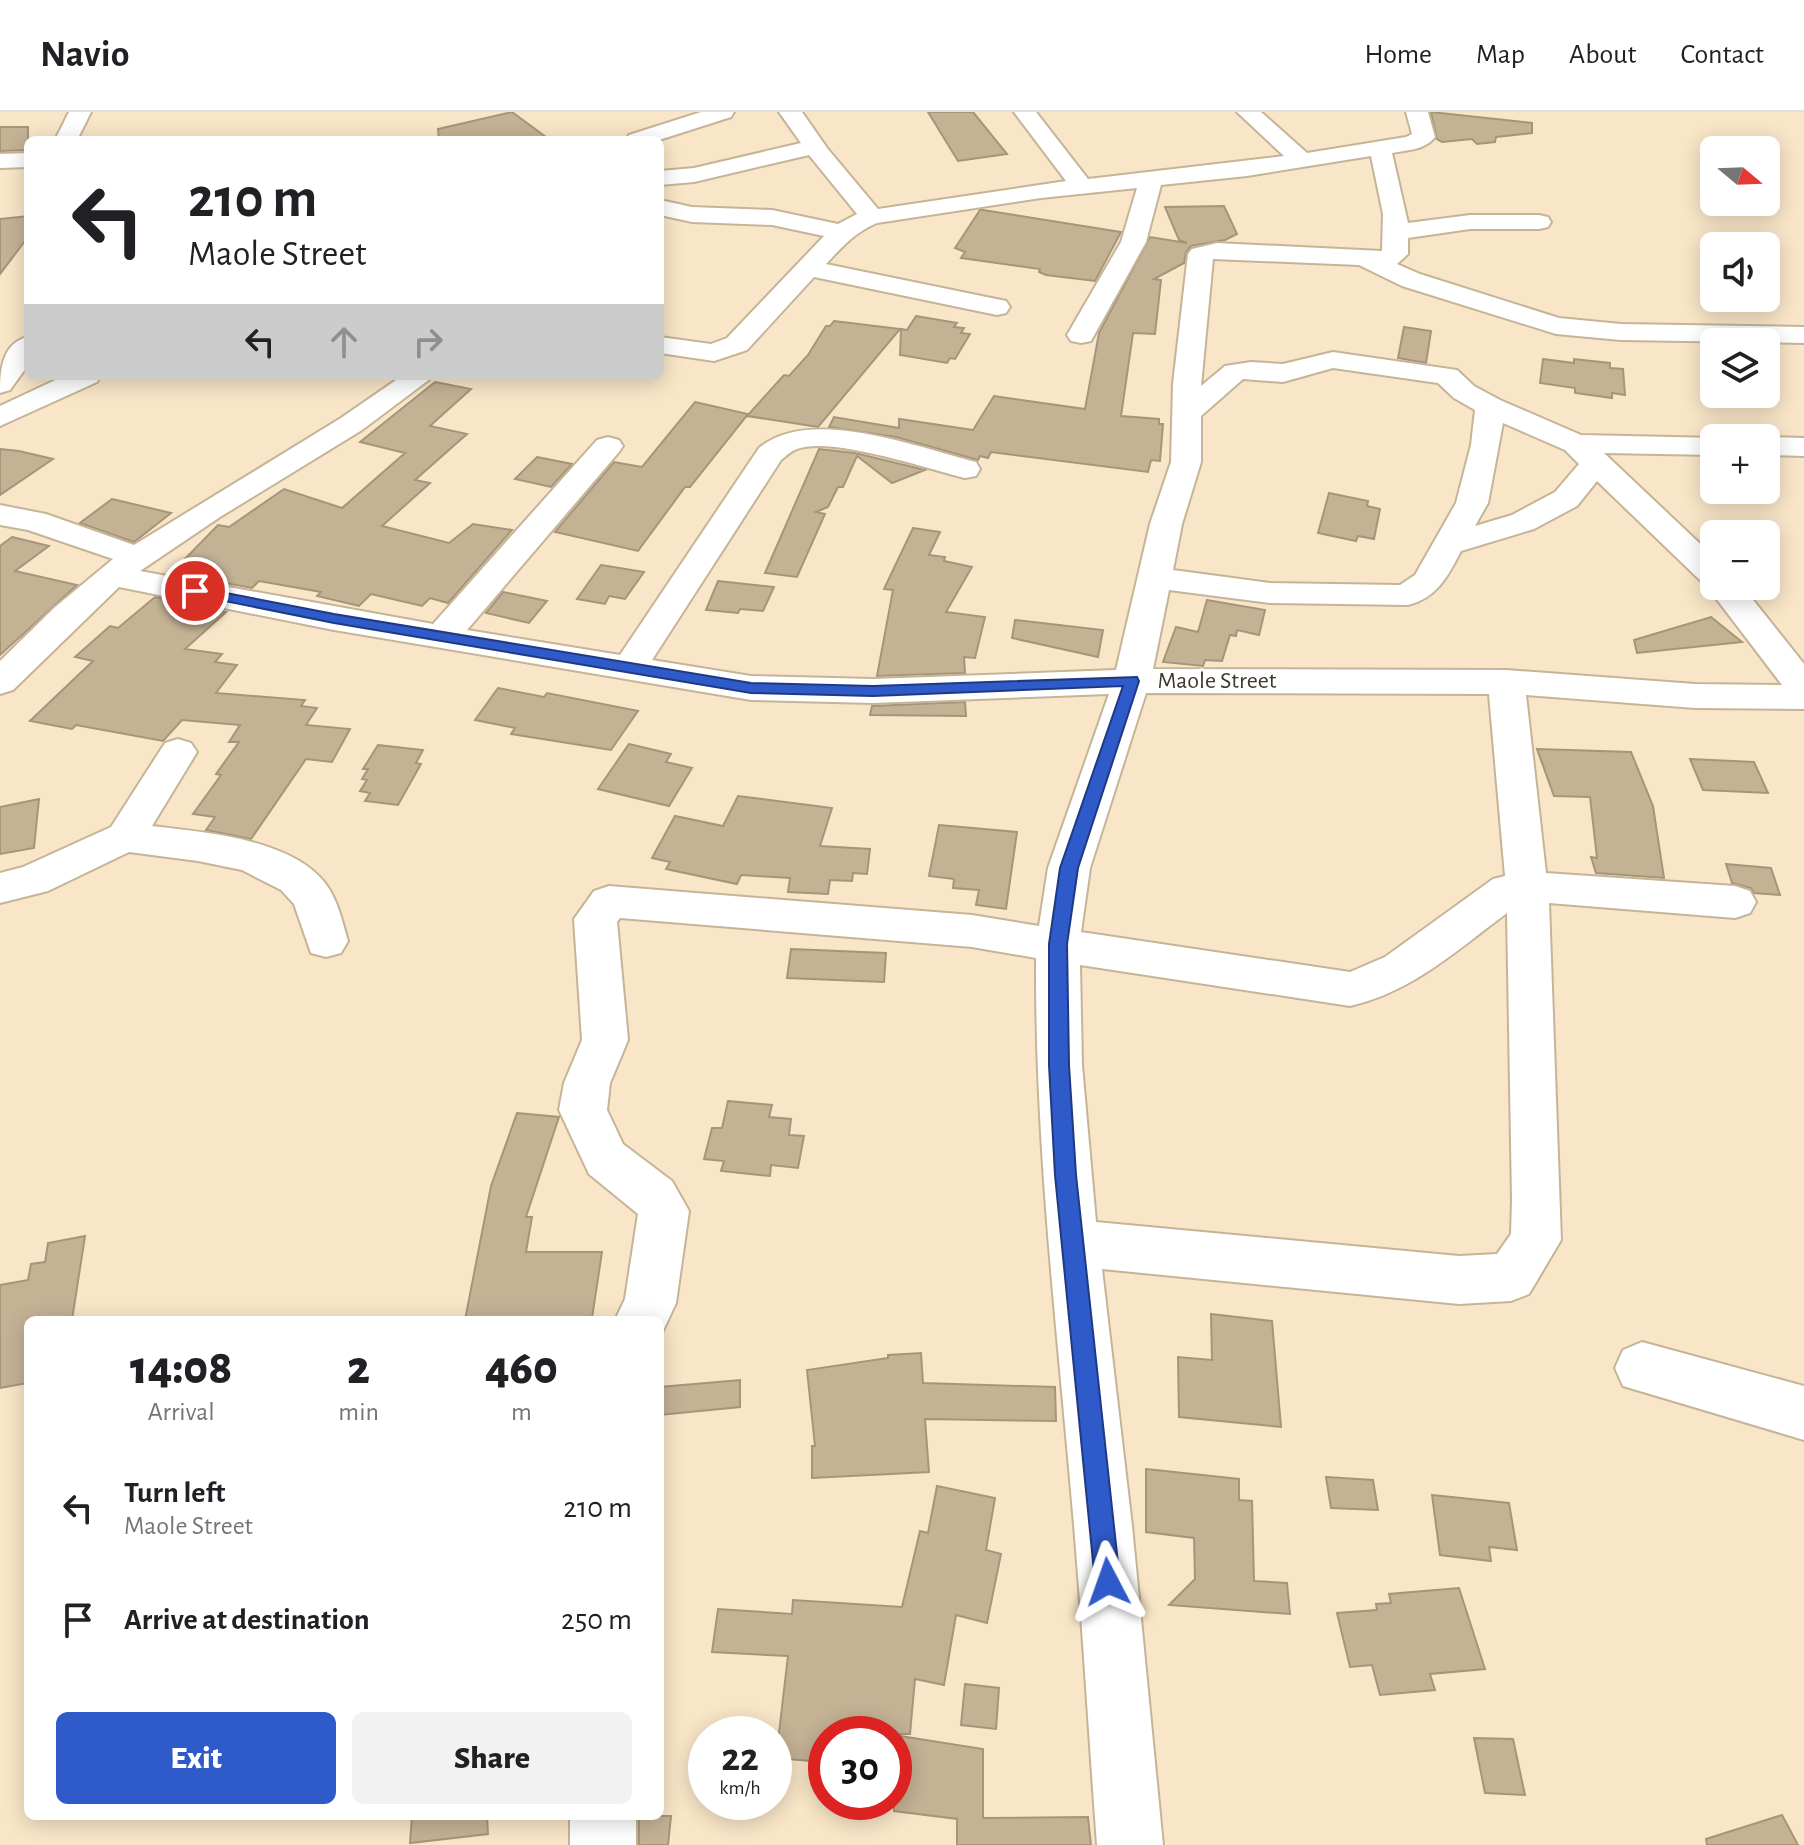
<!DOCTYPE html>
<meta charset="utf-8">
<style>
:root{--surface:#fff;--page:#f2f2f2;--text:#202124;--muted:#757577;--line:#e0e0e0;--accent:#2f5ac9}
body{margin:0;font-family:"Alegreya Sans",sans-serif;background:var(--page);color:var(--text);height:100vh;display:flex;flex-direction:column;font-size:30px;white-space:nowrap}
*{box-sizing:border-box;margin:0}
p{font-size:26px;color:var(--muted)}
.icon{flex:none;width:44px;height:44px;fill:none;stroke:currentColor;stroke-width:2;stroke-linecap:round;stroke-linejoin:round}
.map{position:relative;flex:1;overflow:hidden}
.side{position:absolute;left:24px;top:1204px;width:640px;height:504px;display:flex;flex-direction:column;background:var(--surface);border-radius:12px;box-shadow:0 4px 20px #0003}
.side>*{flex:none}
.top-card{position:absolute;left:24px;top:24px;width:640px;height:244px;border-radius:12px;box-shadow:0 4px 20px #0003;background:#fff;color:var(--text);overflow:hidden}
.needle{width:52px;rotate:109deg}
.tools{position:absolute;left:1700px;top:24px;display:grid;gap:16px}
.tools a{display:grid;place-items:center;width:80px;height:80px;border-radius:12px;background:var(--surface);box-shadow:0 4px 20px #0003;font-size:40px}
.speed{position:absolute;left:688px;top:1604px;display:flex;gap:16px;font-size:40px;font-weight:700;text-align:center}
.speed>*{display:grid;place-content:center;width:104px;height:104px;border-radius:50%;background:var(--surface);box-shadow:0 4px 20px #0003;line-height:1}
.speed small{font-size:20px;font-weight:400}
.speed .limit{border:12px solid #d22;background:#fff;color:#111}
.pin{position:absolute;display:grid;place-items:center;width:68px;height:68px;color:#fff;margin:-34px;border:4px solid #fff;border-radius:50%;box-shadow:0 2px 8px #0007}
.me{position:absolute;width:88px;margin:-44px;rotate:356deg;stroke-linejoin:round;filter:drop-shadow(0 0 6px #0008)}
.turn{display:flex;align-items:center;gap:28px;height:168px;padding:0 32px;font-size:36px}
.turn .icon{width:104px;height:104px;stroke-width:2.5}
.turn b{display:block;font-size:56px;line-height:68px}
.lanes{display:flex;align-items:center;height:76px;padding:0 32px;background:#0003;justify-content:center;gap:40px;direction:ltr}
.lanes .off{opacity:.35}
.eta{display:flex;justify-content:space-evenly;align-items:center;height:136px;text-align:center}
.eta b{font-size:48px;font-weight:800;line-height:56px}
.cta{display:flex;gap:16px;margin-top:auto;padding:16px 32px}
.cta a{flex:1;height:92px;border-radius:12px;background:var(--accent);color:#fff;font-size:32px;font-weight:800;line-height:92px;text-align:center}
.cta a+a{background:var(--page);color:var(--text)}
ul{padding:0;list-style:none}
li{display:flex;align-items:center;gap:24px;height:112px;padding:0 32px}
li div{flex:1}
li b{display:block;font-size:30px}
li em{font-style:normal}
header{display:flex;align-items:center;gap:48px;box-sizing:border-box;height:112px;padding:0 40px;background:var(--surface);border-bottom:2px solid var(--line)}
header strong{font-size:38px}
nav{display:flex;gap:44px;margin-inline-start:auto;font-size:28px}
.map>svg:first-child{display:block}
.building{fill:#c4b295;stroke:#a69579;stroke-width:2}
.lines{fill:none;stroke-linecap:round;stroke-linejoin:round}
.minor-casing{stroke:#c6b497;stroke-width:4}
.minor{fill:#fff;fill-rule:evenodd}
.route{fill:#2f5ac9;stroke:#1f3a83;stroke-width:2}
.labels{text-anchor:middle;dominant-baseline:central;stroke-width:6;stroke-linejoin:round;paint-order:stroke}
.street-label{font-size:24px;fill:#3f382c;stroke:#fff}
</style>
<header>
<strong>Navio</strong>
<nav><a>Home</a><a>Map</a><a>About</a><a>Contact</a></nav>
</header>
<div class="map">
<svg width="1804" height="1733" viewBox="0 0 1804 1733">
<rect width="100%" height="100%" fill="#f9e6c8"/>
<path class="building" d="M512 0 550 28H439L438 17Z
M928 0H973L1007 42 958 49Z
M1431 0 1532 11V21L1496 25 1495 30 1477 32 1472 27 1442 30 1437 27Z
M0 15H28V38L0 39Z
M1224 94 1237 122 1225 128 1191 134 1186 140 1184 151 1154 167 1161 168 1155 222 1133 221 1121 304 1159 307V312H1163L1160 349 1151 348 1148 360 991 340 988 346 980 344 978 348 896 325 829 315 834 305 899 316V307L973 318 994 284 1085 297 1099 221 1150 125 1187 131 1179 128 1165 95Z
M980 98H983L1121 120 1095 169 1046 163 1039 160 1040 157 961 146 965 140 955 136Z
M28 104V125L0 162V107Z
M916 204 957 211 954 215 964 216 961 221 970 222 955 247 950 246 947 251 900 243 901 217 907 218Z
M834 209 900 217 818 315 747 304 784 263 789 264 808 243 826 214H830Z
M1404 215 1431 219 1426 251 1398 246Z
M1543 247 1574 251V247L1610 251V256L1623 257 1625 283 1612 281V286L1575 281V276L1540 271Z
M435 270 471 277 430 314 467 322 415 368 430 371 382 414 449 431 473 412 512 418 448 491 430 486 422 494 371 482 359 494 317 484 321 480 259 469 252 476 181 463 189 457 177 455 218 413 229 415 284 377 342 396 405 341 360 330Z
M695 290 748 302 690 375H685L638 439 555 420 614 350 642 355Z
M0 337 19 339 53 347 0 383Z
M819 337 855 341 925 358 892 371 857 344 843 375H838L828 395 816 400 825 402 797 465 765 461Z
M537 345 572 352 551 375 515 367Z
M1329 381 1368 389 1367 394 1380 397 1374 427 1358 424 1356 429 1318 421Z
M112 387 171 401 134 430 80 411Z
M913 416 940 420 929 443 945 445 944 449 972 455 946 500 985 505 975 546 964 545 965 561 877 564 893 478 884 477Z
M12 425 49 434 15 459 77 473 0 543V434Z
M601 453 644 460 625 487 609 484 605 492 577 487Z
M718 469 774 475 763 499 740 497 738 501 706 498Z
M503 480 547 489 529 511 486 501Z
M155 485 226 500 185 537 222 542 215 550 237 553 216 581 305 588 301 594 317 596 306 613 350 617 332 650 306 647 251 727 206 718 215 705 193 702 221 663 216 662 239 630H229L240 613 182 608 163 629 76 613 72 617 30 609 93 549 75 545 110 514 118 516Z
M1207 488 1265 498 1259 523 1237 518 1236 524 1230 523 1222 549 1205 548 1203 554 1163 550 1176 515 1198 520Z
M1711 505 1742 530 1637 541 1634 528Z
M1015 508 1103 518 1098 545 1012 526Z
M498 576 544 585 547 581 638 599 611 638 511 622 515 616 475 608Z
M965 590 966 604 870 603 872 594Z
M629 632 671 642 666 650 692 656 669 694 598 677Z
M378 633 423 638 416 651 421 652 398 693 365 689 370 681 360 679 367 668 362 667 368 657H363Z
M1537 637 1631 640 1653 694 1664 766 1596 761 1591 745 1597 746 1590 685 1554 684Z
M1690 647 1754 650 1768 681 1703 678Z
M738 684 832 696 820 734 870 737 867 762 853 761 852 769 830 768 828 782 788 780 790 766 741 763 737 772 666 757 670 750 652 746 675 704 723 714Z
M39 687 34 736 0 742V695Z
M939 713 1017 720 1006 797 976 793 979 778 953 776 954 767 929 764Z
M1726 752 1771 756 1780 783 1754 781 1751 776 1732 771Z
M791 837 886 841 884 870 787 866Z
M728 989 772 993 769 1005 791 1007 789 1023 804 1024 798 1056 771 1053 770 1064 721 1059 724 1049 704 1047 712 1016H722Z
M517 1001 559 1005 526 1105H532L526 1140H602L592 1206 465 1208 491 1074Z
M85 1124 72 1208H28V1271L0 1276V1173L28 1168 31 1152 45 1150 48 1131Z
M1211 1202 1272 1209 1281 1315 1179 1305 1178 1245 1212 1248Z
M921 1241 923 1271 1055 1275 1056 1309 925 1307 929 1360 812 1366V1334H815L807 1258 888 1246V1243Z
M740 1268V1295L660 1303V1275Z
M1146 1357 1239 1367V1388L1252 1389 1254 1469 1287 1471 1290 1502 1169 1493 1195 1467 1194 1426 1146 1420Z
M1326 1365 1373 1368 1378 1398 1331 1396Z
M937 1374 995 1386 986 1438 1001 1442 987 1511 956 1503 944 1573 915 1567 910 1622H826V1645L811 1644 810 1649 776 1646 788 1544 712 1540 718 1497 792 1502 793 1488 902 1495 920 1419 928 1421Z
M1432 1383 1509 1391 1517 1438 1489 1435 1491 1449 1440 1443Z
M1459 1476 1485 1557 1430 1562 1435 1578 1380 1583 1372 1553 1350 1555 1337 1501 1377 1498 1376 1492 1391 1491 1389 1482Z
M965 1572 999 1576 996 1617 961 1613Z
M894 1623 983 1637V1706L1088 1705 1091 1733H957V1707L894 1699Z
M1474 1626 1513 1627 1525 1683 1485 1681Z
M1782 1703 1798 1733H1707L1706 1727Z
M412 1704H487L488 1722 410 1731Z
M639 1704H671L668 1733H639Z"/>
<g class="lines">
<defs>
<path id="minor" d="M69 0H91L77 28H55Z
M701 0H734L731 5 659 28H626L629 23Z
M779 0H802L827 36 878 97 1066 69 1014 0H1036L1088 67 1284 44 1237 0H1261L1307 41 1406 25 1412 22 1406 0H1428L1435 25C1425 38 1408 38 1392 41L1408 111 1470 103H1539L1548 105 1551 110 1548 115 1539 117H1470L1408 126V142L1397 152 1420 162 1559 206 1621 212 1804 215V231L1621 228 1556 222 1402 174 1359 153 1213 147 1201 274 1225 254 1251 250 1283 252 1333 240 1457 258 1474 274 1500 288 1581 323 1718 326H1714V343L1604 341 1714 445V474H1742L1804 552V597L1695 596 1526 583 1546 761 1735 774 1750 779 1756 790 1750 801 1735 806 1549 791 1561 1128 1529 1182 1511 1189 1459 1192 1102 1157 1132 1414 1163 1733H1097C1089 1626 1083 1520 1074 1413 1058 1223 1035 1038 1036 846L972 835 620 806 617 810 628 928 610 971 607 998 623 1032 672 1069 689 1099 676 1191 660 1225V1208H615L625 1187 638 1102 589 1062 559 998 564 971 582 928 574 807 594 779 609 774 972 803 1039 814 1048 756 1109 582 873 591 751 588 334 518 119 475 13 578 0 582V549L54 496 113 447 28 418 0 413V393L46 402 134 433 341 306 402 264H434L362 318 220 405 140 459 433 512 597 328 608 325 619 328 623 334 619 340 467 518 620 543 759 336C810 293 918 336 976 350L980 357 976 364 965 366C928 357 831 324 797 337 791 339 786 344 781 348L652 548 751 564 873 567 1116 558 1150 412 1171 350 1173 272 1188 142 1192 137 1217 131 1382 139 1383 102 1371 44 1247 64 1161 73 1146 130 1091 229 1081 231 1071 229 1067 223 1121 130 1137 76 1041 86 877 111C855 120 842 135 826 152L1006 189 1010 195 1006 201 997 203 814 165 747 238 714 249 660 241V225L711 232 727 226 824 124 772 113 692 110 660 103V88L692 95 772 98 838 112 857 102 809 43 694 70 660 73V59L694 56 801 31ZM1333 256 1438 271 1454 286 1475 298 1471 333 1456 391 1415 463 1400 473 1270 471 1173 458 1182 412 1201 350V304L1243 267 1283 270ZM1503 311 1565 338 1579 352 1555 380 1512 403 1475 414 1488 391ZM1597 369 1702 470 1709 472 1712 481 1782 573 1695 572 1506 558 1153 557 1169 478 1270 491 1408 493C1437 486 1448 464 1461 439L1534 417 1577 394ZM1146 581 1489 582 1505 764 1493 767 1385 845 1350 860 1081 820 1090 756ZM1507 801 1512 1088 1511 1122 1497 1142 1459 1144 1096 1110 1082 953 1080 853 1350 894C1412 880 1457 838 1507 801Z
M28 41V55L0 56V42Z
M28 225V253L10 278 0 281C0 258 2 231 28 225Z
M64 264H101L97 270 0 314V294Z
M1766 325 1804 326V344L1766 343V326H1762Z
M178 627 191 631 197 640 152 714C204 720 291 727 325 771 338 788 342 809 348 829L341 841 326 845 311 841 294 792 281 778 242 758 198 749 129 740 48 779 0 791V761L23 755 111 715 165 631Z
M1642 1230 1804 1274V1328L1623 1274 1615 1256 1623 1238Z
M570 1704H636V1733H570Z"/>
</defs>
<use href="#minor" class="minor-casing"/>
<use href="#minor" class="minor"/>
</g>
<path class="route" d="M195 475 334 502 751 571 873 574 1137 565 1139 569 1078 756 1067 832 1069 953 1076 1063 1120 1470 1116 1479 1108 1483 1099 1479 1095 1470 1055 1063 1049 953V832L1060 756 1123 574 873 584 751 581 334 511 190 482V476Z"/>
<g class="labels">
<g class="street-label">
<text x="1217" y="569">Maole Street</text>
</g>
</g>
</svg>
<div class="tools">
<a><svg class="needle" viewBox="-14 -14 28 28"><path d="M0-13l5 13h-10z" fill="#e53935"/><path d="M0 13l5-13h-10z" fill="#757577"/></svg></a>
<a><svg class="icon" aria-label="sound" viewBox="0 0 24 24"><path d="M4 9h4l5-4v14l-5-4H4zM17 9q2 3 0 6"/></svg></a>
<a><svg class="icon" aria-label="layers" viewBox="0 0 24 24"><path d="M12 4l9 5-9 5-9-5zM3 14l9 5 9-5"/></svg></a>
<a>+</a>
<a>−</a>
</div>
<div class="speed"><div>22<small>km/h</small></div><div class="limit">30</div></div>
<div class="pin" style="left:195px;top:479px;background:#d93025"><svg class="icon" aria-label="arrive" viewBox="0 0 24 24"><path d="M6 21V4h12l-3 4 3 4H6"/></svg></div>
<svg class="me" style="left:1108px;top:1470px" viewBox="-20 -20 40 40"><path d="M0-17L14 15 0 8-14 15z" fill="#2f5ac9" stroke="#fff" stroke-width="4"/></svg>
<div class="top-card">
<div class="turn"><svg class="icon" aria-label="left" viewBox="0 0 24 24"><path d="M17 20v-9H6M10 6l-5 5 5 5"/></svg><div><b>210 m</b>Maole Street</div></div>
<div class="lanes"><svg class="icon" aria-label="left" viewBox="0 0 24 24"><path d="M17 20v-9H6M10 6l-5 5 5 5"/></svg><svg class="icon off" aria-label="ahead" viewBox="0 0 24 24"><path d="M12 20V5M6 11l6-6 6 6"/></svg><svg class="icon off" aria-label="right" viewBox="0 0 24 24"><path d="M7 20v-9h11M14 6l5 5-5 5"/></svg></div>
</div>
<section class="side">
<div class="eta">
<div><b>14:08</b><p>Arrival</p></div>
<div><b>2</b><p>min</p></div>
<div><b>460</b><p>m</p></div>
</div>
<ul>
<li><svg class="icon" aria-label="left" viewBox="0 0 24 24"><path d="M17 20v-9H6M10 6l-5 5 5 5"/></svg><div><b>Turn left</b><p>Maole Street</p></div><em>210 m</em></li>
<li><svg class="icon" aria-label="arrive" viewBox="0 0 24 24"><path d="M6 21V4h12l-3 4 3 4H6"/></svg><div><b>Arrive at destination</b></div><em>250 m</em></li>
</ul>
<div class="cta"><a>Exit</a><a>Share</a></div>
</section>
</div>
